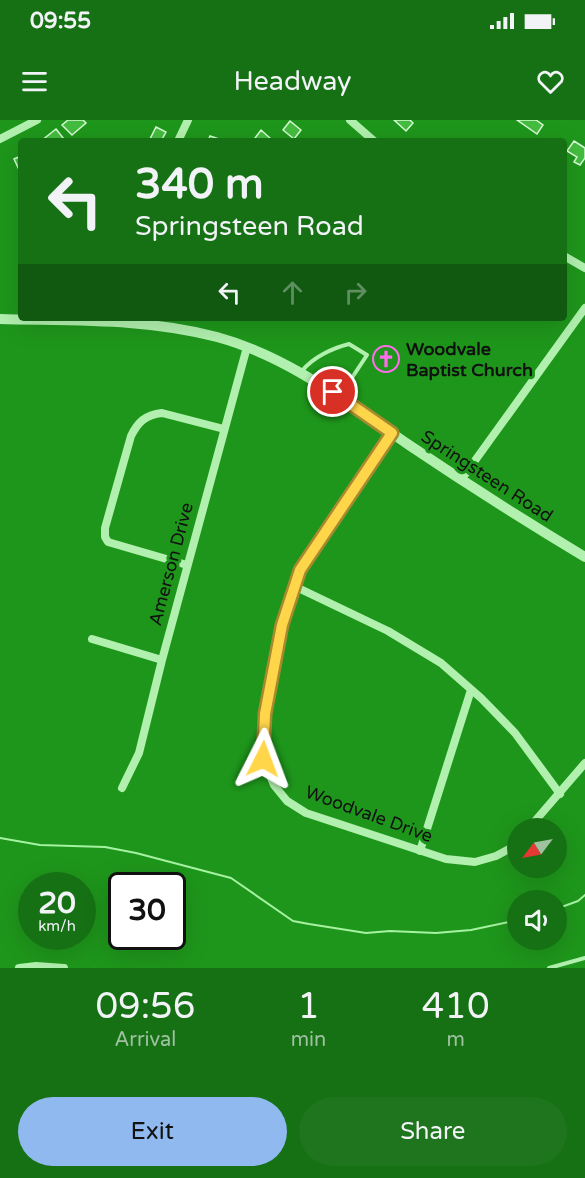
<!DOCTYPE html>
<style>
:root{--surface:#167014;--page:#1f751d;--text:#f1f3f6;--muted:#9ec1a0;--accent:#90b9f0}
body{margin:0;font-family:"Varela Round",sans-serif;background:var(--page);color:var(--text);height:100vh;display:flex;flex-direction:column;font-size:22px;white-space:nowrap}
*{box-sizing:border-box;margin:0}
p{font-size:20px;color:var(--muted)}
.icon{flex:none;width:33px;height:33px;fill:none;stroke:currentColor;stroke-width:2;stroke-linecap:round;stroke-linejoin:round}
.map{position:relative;height:848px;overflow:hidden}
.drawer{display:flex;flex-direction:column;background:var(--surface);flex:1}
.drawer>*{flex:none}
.banner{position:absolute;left:18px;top:18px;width:549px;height:183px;border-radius:6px;box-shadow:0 6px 24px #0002;background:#167014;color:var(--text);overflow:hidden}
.needle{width:39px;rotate:238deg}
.fabs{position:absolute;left:507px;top:698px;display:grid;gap:12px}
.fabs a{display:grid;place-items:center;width:60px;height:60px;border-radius:50%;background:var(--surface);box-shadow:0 6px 24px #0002;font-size:30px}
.speed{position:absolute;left:18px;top:752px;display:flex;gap:12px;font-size:30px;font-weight:700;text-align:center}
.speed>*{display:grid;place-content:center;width:78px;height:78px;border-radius:50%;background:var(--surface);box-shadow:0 6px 24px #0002;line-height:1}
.speed small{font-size:15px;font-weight:400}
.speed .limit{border:3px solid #111;border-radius:9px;background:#fff;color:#111}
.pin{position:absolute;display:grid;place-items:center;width:51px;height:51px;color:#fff;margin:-26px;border:3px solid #fff;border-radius:50%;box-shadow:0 2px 6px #0007}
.me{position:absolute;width:66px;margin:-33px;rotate:3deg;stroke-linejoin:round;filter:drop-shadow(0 0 4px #0008)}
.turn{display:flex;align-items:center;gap:21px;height:126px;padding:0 18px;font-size:27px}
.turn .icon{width:78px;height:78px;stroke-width:2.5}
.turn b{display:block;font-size:42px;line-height:51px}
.lanes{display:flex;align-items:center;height:57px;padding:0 18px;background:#0003;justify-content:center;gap:30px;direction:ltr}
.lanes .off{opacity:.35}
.eta{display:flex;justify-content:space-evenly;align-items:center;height:102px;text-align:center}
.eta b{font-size:36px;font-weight:600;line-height:42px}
.button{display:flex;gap:12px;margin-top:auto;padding:12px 18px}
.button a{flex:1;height:69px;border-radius:36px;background:var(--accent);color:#111;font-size:24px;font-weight:600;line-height:69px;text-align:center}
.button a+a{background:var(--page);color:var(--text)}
.status{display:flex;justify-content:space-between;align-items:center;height:42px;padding:0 30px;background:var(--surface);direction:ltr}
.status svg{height:16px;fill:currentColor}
header{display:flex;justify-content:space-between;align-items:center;height:78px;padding:0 18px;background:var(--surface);font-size:27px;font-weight:600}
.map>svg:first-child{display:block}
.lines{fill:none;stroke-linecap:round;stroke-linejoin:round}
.stream{stroke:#a5f2a1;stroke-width:2}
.building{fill:#44bc3f;stroke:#d6fbd5;stroke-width:1.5}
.service{stroke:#b1f0ae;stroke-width:4}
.minor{stroke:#b1f0ae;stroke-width:8}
.tertiary{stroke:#b1f0ae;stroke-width:10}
.route-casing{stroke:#a68a30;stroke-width:15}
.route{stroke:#ffd54a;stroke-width:10}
.labels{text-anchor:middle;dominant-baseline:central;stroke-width:6;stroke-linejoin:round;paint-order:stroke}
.poi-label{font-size:18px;font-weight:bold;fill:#111;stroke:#1e961b;text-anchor:start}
.street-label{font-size:18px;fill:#111;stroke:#1e961b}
</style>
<div class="status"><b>09:55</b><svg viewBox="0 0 49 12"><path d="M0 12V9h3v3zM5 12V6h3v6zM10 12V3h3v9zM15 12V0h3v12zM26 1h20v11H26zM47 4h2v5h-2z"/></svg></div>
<header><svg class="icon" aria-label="menu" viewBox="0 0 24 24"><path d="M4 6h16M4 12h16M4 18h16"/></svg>Headway<svg class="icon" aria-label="heart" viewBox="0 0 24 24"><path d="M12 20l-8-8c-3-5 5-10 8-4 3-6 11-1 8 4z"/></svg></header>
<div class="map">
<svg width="585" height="848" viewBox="0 0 585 848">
<rect width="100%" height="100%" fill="#1e961b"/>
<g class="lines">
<path class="stream" d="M0 718 40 725 105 727 136 733 231 758 293 801 309 804 366 813 390 811 436 813 471 810 518 800
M556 789 578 781 585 775"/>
</g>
<path class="building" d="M68 0H83L86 3 72 15 62 5Z
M394 0H410L413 3 406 11Z
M517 0H536L543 5 537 14Z
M290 1 301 10 294 19 283 10Z
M156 7 166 12 161 21H149Z
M56 9 64 19 61 21H41Z
M261 10 271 19 269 21H258L255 18Z
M210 16 219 19 218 21H208Z
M574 21 585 28V38L580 45 574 42 577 37 567 31Z
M21 36V54L14 39Z"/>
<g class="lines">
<path class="service" d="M302 251C313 237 333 228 349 224L367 235 340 276
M549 848 585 838"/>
<path class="minor" d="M350 0 374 21
M0 19 37 0
M178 21 188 0
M564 136 585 148
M391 313 300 450 282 505 265 594 263 639 274 665 287 681 306 693 446 739 475 742 496 736 513 727 518 722
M461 360 585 188
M187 445 108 422 105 417V408L131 316C138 302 145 295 162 293L224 309
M294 466 388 511 441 543 481 578 515 613 560 674
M92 519 162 540
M122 668 139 633 162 540 247 227
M529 708 585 643
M420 731 471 570
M19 848 36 846 64 848"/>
<path class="tertiary" d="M0 199C71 201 147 198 217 217 290 237 347 283 409 325 467 364 525 401 585 437"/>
</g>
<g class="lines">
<defs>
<path id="route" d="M263 639 265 594 282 505 300 450 392 313 333 272"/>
</defs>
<use href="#route" class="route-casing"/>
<use href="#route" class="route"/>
</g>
<defs>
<symbol id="church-ring" viewBox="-11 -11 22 22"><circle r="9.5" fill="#1e961b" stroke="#ff6ded" stroke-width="1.5"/><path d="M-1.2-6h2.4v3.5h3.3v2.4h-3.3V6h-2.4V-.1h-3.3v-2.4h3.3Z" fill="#ff6ded"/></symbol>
</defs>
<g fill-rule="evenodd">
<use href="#church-ring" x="371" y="224" width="30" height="30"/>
</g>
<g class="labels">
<g class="poi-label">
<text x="406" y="229">Woodvale<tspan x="406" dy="21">Baptist Church</tspan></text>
</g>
<g class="street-label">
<text transform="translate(487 356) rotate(33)">Springsteen Road</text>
<text transform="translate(171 444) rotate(-75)">Amerson Drive</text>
<text transform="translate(369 694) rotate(20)">Woodvale Drive</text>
</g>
</g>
</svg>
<div class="fabs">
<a><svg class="needle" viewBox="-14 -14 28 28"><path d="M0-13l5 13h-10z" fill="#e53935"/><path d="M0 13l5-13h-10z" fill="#9ec1a0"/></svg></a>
<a><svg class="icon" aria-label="sound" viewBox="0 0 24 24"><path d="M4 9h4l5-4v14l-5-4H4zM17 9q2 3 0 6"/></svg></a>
</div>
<div class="speed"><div>20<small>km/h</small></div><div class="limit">30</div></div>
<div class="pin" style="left:333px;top:272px;background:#d93025"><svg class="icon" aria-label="arrive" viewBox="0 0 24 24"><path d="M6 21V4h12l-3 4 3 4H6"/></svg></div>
<svg class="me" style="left:263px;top:639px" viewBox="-20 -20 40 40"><path d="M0-17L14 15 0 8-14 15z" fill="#ffd54a" stroke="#fff" stroke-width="4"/></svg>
<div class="banner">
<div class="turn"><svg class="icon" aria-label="left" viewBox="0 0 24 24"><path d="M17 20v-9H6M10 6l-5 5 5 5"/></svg><div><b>340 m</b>Springsteen Road</div></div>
<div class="lanes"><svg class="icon" aria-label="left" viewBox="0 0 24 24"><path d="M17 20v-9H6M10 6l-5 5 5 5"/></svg><svg class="icon off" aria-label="ahead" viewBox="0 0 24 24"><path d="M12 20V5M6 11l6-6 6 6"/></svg><svg class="icon off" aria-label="right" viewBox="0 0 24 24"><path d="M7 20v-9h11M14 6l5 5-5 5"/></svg></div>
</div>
</div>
<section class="drawer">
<div class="eta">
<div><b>09:56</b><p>Arrival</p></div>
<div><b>1</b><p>min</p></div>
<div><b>410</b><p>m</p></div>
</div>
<div class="button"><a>Exit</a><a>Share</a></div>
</section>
